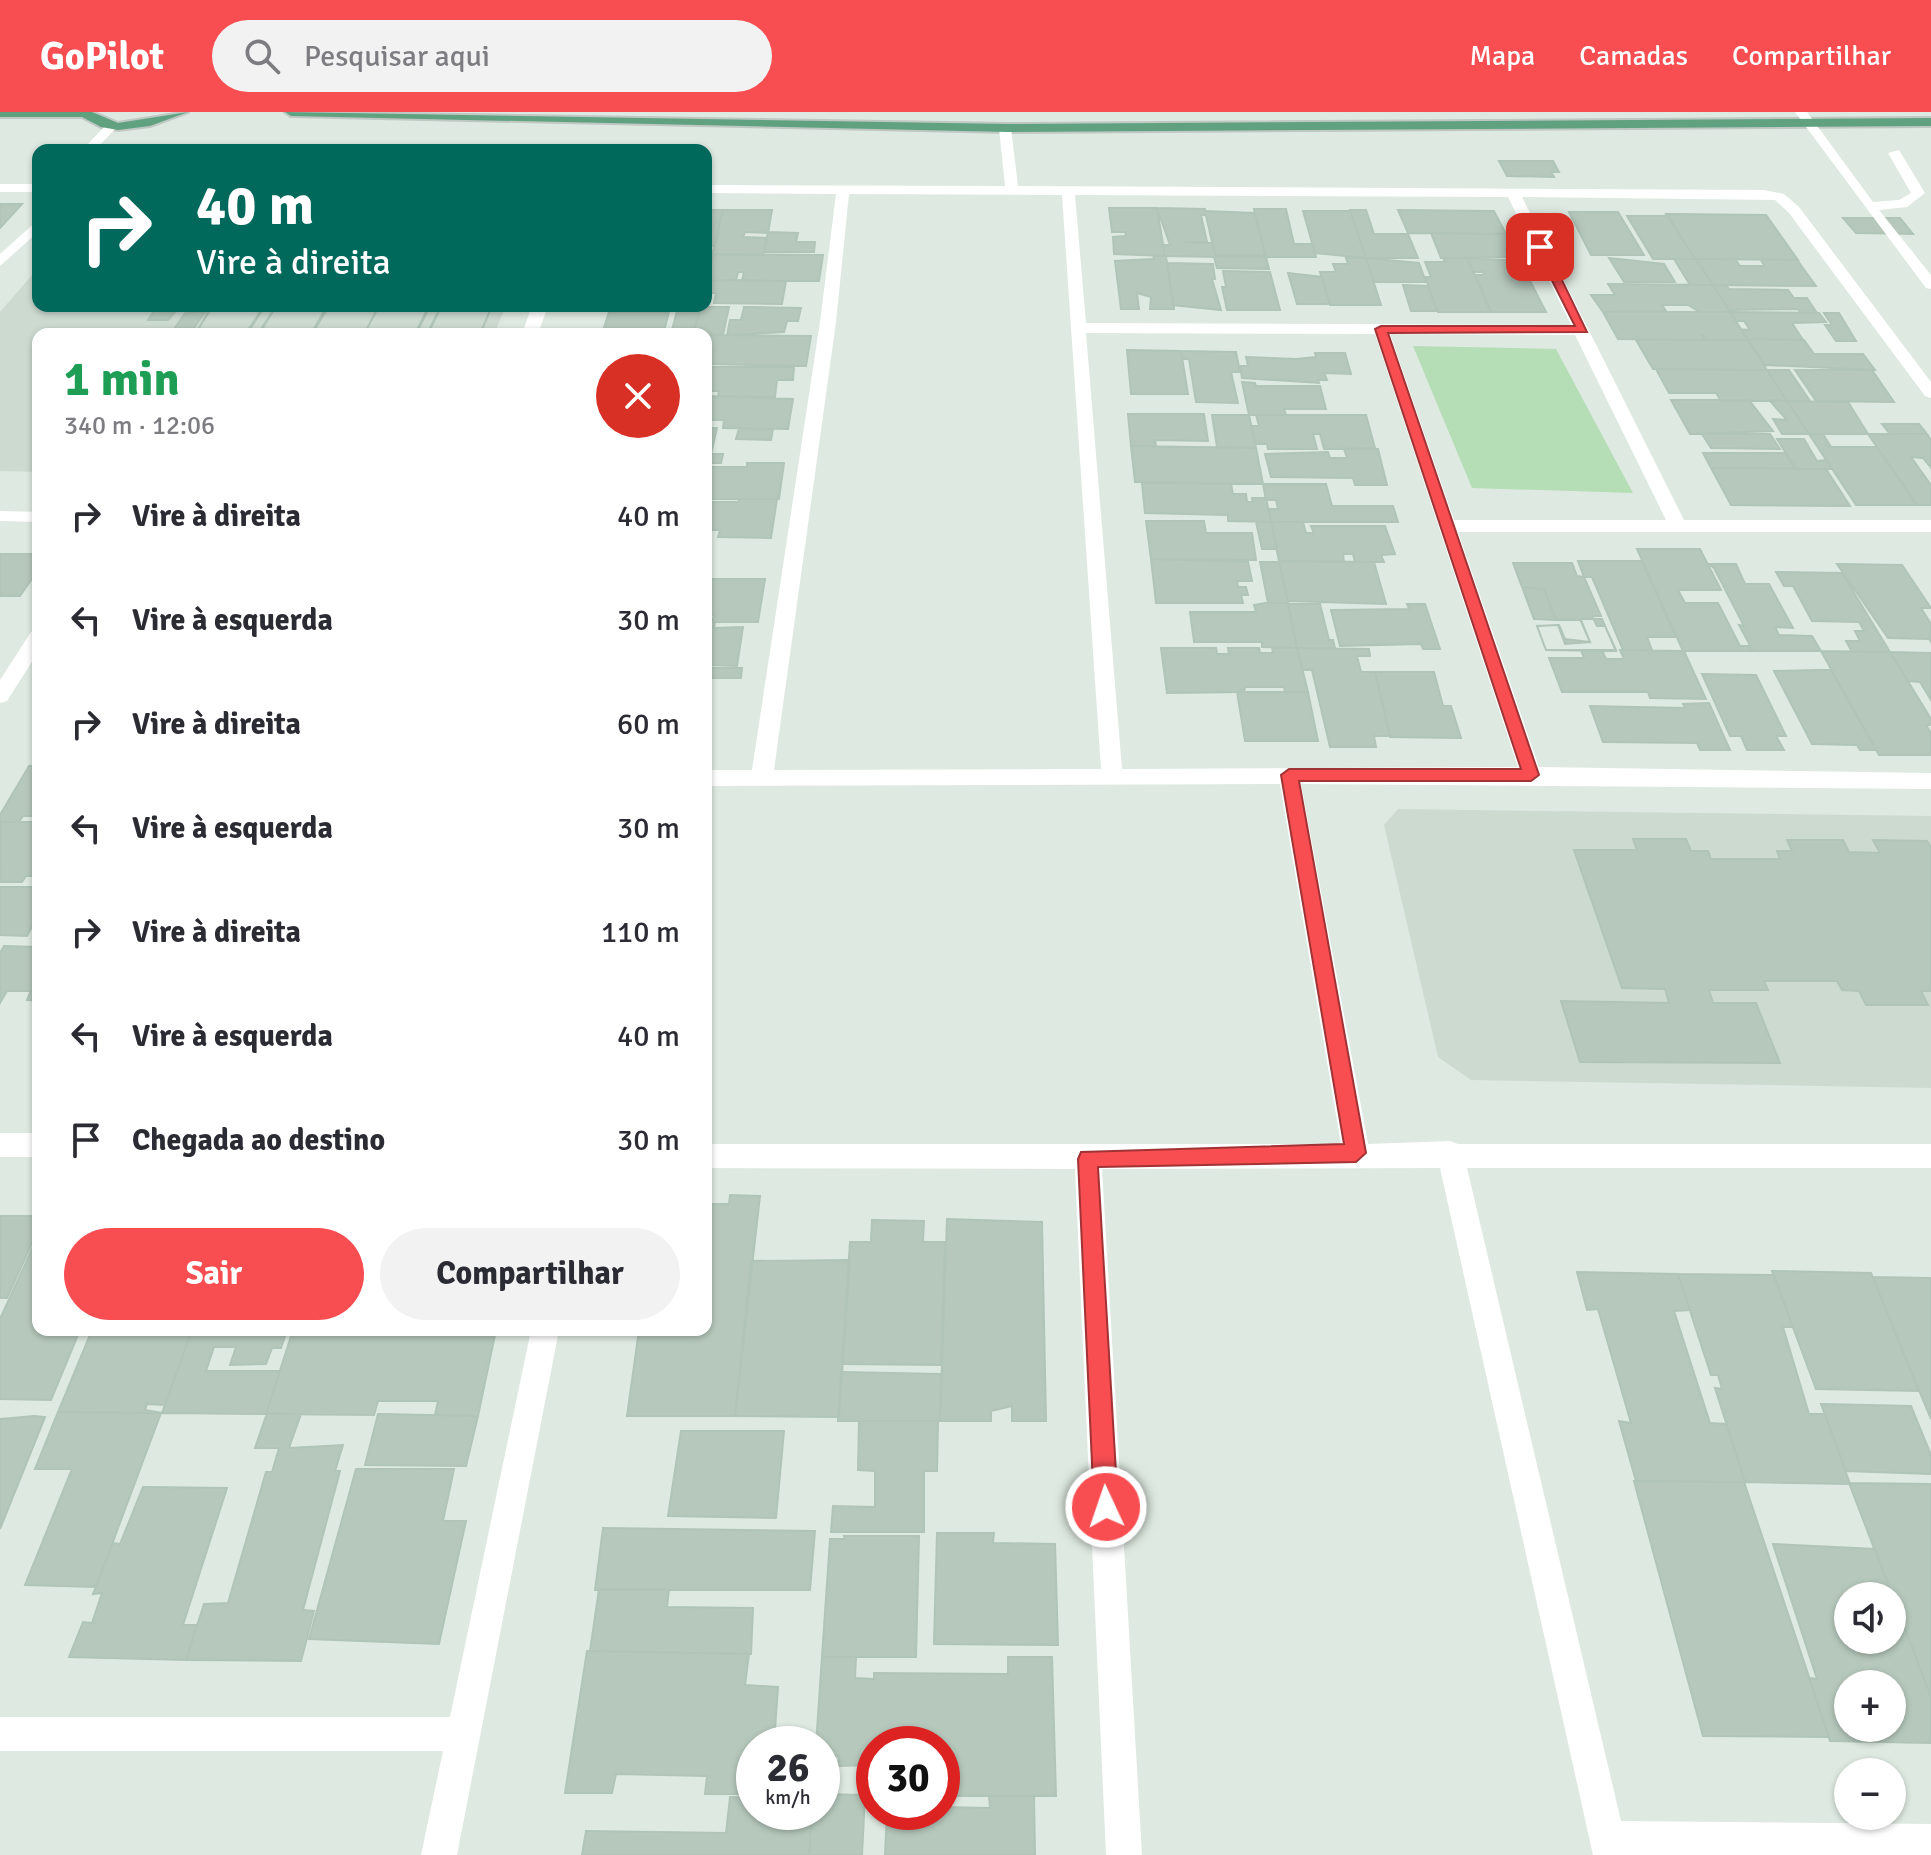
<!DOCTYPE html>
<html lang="pt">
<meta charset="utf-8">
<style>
:root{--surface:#fff;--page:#f2f2f3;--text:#2b2b33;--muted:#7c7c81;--accent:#f84e52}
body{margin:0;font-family:Signika,sans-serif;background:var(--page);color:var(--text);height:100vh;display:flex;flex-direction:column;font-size:30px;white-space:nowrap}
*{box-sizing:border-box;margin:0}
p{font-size:26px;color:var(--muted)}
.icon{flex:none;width:44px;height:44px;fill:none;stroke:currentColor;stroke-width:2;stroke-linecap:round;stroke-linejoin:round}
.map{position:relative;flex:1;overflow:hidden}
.details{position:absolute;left:32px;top:216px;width:680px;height:1008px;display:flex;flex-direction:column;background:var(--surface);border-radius:16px;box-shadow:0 2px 6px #0004}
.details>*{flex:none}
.top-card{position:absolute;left:32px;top:32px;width:680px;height:168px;border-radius:16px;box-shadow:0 2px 6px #0004;background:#00695c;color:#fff;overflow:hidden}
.tools{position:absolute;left:1834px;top:1470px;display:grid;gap:16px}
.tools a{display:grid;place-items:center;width:72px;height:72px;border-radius:50%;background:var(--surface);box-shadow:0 2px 6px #0004;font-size:40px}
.speed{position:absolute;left:736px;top:1614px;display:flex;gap:16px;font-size:40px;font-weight:700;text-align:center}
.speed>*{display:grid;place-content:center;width:104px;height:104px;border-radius:50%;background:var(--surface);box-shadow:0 2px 6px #0004;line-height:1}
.speed small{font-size:20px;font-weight:400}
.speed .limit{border:12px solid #d22;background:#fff;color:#111}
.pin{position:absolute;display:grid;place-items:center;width:68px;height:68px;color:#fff;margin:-34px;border-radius:16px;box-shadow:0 4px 12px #0006}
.me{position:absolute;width:88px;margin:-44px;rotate:357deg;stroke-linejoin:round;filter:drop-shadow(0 0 6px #0008)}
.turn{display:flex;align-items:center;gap:28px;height:168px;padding:0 32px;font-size:36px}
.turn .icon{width:104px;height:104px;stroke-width:2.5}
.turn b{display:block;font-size:56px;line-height:68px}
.round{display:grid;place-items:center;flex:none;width:84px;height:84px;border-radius:42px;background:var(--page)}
.headline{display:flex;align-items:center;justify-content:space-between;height:136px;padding:0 32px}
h1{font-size:48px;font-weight:800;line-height:60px;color:#1e9e55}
.cta{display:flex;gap:16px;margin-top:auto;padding:16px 32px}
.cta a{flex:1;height:92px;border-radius:48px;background:var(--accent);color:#fff;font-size:32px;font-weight:800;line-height:92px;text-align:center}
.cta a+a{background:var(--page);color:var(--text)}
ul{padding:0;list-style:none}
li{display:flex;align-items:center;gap:24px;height:104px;padding:0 32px}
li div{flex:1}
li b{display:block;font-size:30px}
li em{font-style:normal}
header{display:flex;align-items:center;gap:48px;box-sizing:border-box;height:112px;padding:0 40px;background:var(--accent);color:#fff}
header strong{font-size:38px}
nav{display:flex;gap:44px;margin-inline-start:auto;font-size:28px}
.search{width:560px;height:72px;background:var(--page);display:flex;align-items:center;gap:20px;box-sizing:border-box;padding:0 28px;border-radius:44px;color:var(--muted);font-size:30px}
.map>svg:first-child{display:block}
.built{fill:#ccdad0}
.green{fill:#b5ddb6}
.building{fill:#b6c8bc;stroke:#b0c4b7;stroke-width:2;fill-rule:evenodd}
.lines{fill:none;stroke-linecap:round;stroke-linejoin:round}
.major-casing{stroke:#c0c8c4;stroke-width:4}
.minor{fill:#fff;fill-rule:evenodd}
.major{fill:#60a280;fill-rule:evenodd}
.route{fill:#f84e52;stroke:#a13335;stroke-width:2}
</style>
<header>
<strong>GoPilot</strong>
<div class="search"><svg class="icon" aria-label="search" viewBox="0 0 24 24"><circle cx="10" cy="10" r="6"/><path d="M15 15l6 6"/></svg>Pesquisar aqui</div>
<nav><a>Mapa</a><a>Camadas</a><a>Compartilhar</a></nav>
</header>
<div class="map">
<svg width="1931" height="1743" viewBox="0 0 1931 1743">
<rect width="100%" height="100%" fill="#deeae1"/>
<path class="built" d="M38 156V194H506L494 222H38V360L0 359V200Z
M1398 697 1931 704V976L1471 968 1438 945 1384 713Z"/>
<path class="green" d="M1413 234 1556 237 1633 381 1472 376Z"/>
<path class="building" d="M1499 49H1553L1559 60H1551L1554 65 1507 64Z
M0 92H22L0 116Z
M1109 96H1157L1165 144 1114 142 1113 125 1126 124 1125 120H1112Z
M1157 96 1205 97 1206 103H1201L1207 130H1185L1212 131 1216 145 1165 144 1163 133H1170Z
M1254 97H1286L1294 132H1313L1316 145H1266Z
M706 98H723L715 134H706Z
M723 98H772L768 121 745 120 743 125 767 126 763 143H712Z
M1350 98H1366L1374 122H1408L1418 146H1366Z
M1398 98 1494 99 1506 122 1408 121Z
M1205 99 1255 101 1265 143H1215Z
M1303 99H1350L1366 146 1315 141Z
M1569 100H1618L1644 143H1591Z
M1666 102 1766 103 1798 148 1695 147Z
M1627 104H1668L1695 147H1653Z
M1843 106H1900L1913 122 1856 121Z
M768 120 798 121 796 130H815L814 140H764Z
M1431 121 1506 122 1514 137H1505L1509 145 1441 146Z
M713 142 814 143H823L819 169H742L744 160H738L736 168 707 169Z
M1153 144H1166L1174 197H1150L1151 185 1137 181 1139 197H1121L1115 149 1154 147Z
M1214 145H1266L1269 157 1217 156Z
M1346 146H1366L1381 193H1330L1320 160H1336L1333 152H1348Z
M1366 146 1419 151 1426 170H1374Z
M1443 146H1467L1491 200H1438L1425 165H1431L1425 150H1445Z
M1467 146 1520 149 1546 200H1491L1475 163H1484L1483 160H1473Z
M1609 146 1664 152 1675 170H1624Z
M1674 147H1696L1713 173H1690Z
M1696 147H1735L1740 154H1765L1760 147 1797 148 1816 174 1713 173Z
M1167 151 1213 152 1215 167H1212L1221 198 1173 193Z
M1223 159 1270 160 1280 198H1227L1222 175H1226Z
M1288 161 1322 165 1330 192H1297Z
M707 169 731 168 786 169 782 192 714 191 716 181H706Z
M1608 172 1713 173 1730 200H1700L1688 193H1662L1666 199 1603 200 1591 183H1615Z
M1403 173 1428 174 1437 199H1411Z
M1713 173H1726L1729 177 1788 178 1794 186H1807L1817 201H1801L1798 197 1729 198Z
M157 194H180L168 208H148Z
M211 194H265L247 222H196Z
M213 194H264L248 218 261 219 276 194H327L311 222H195Z
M276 194H329L312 222H258Z
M379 194H430L417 220H429L441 194H492L480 222H364Z
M379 194H429L415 222H364Z
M441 194H492L480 222H427Z
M678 195H701L693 222H671Z
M701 195H729L723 223 693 222Z
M744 195 801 196 798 209H787L784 220 727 223 730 208H741Z
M186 200H205L193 217H174Z
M609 200H669L664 219H603Z
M1603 200H1730L1748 228H1708L1701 222 1704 228 1618 227Z
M1731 200 1819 201 1826 210 1792 211 1803 228 1748 227 1741 217 1750 218 1744 209H1736Z
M1824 201H1839L1856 229H1836L1825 213H1832Z
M706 223 806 224H811L806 254 706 252Z
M1748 227 1804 228 1814 242H1863L1875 258 1765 253Z
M1636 228H1748L1767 258 1653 257Z
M1127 238 1181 239 1188 282H1131Z
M1181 239 1236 240 1240 260H1231L1238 291 1196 290 1189 247H1182Z
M1315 241H1345L1351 262 1324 261 1327 268H1318L1319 271 1242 266 1240 254H1248L1246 245 1296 247 1316 245Z
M710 255H794L793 268H777L775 285 718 284 719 279H706Z
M1656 257 1767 258 1787 289H1721L1716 281H1669Z
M1767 258H1789L1810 289H1787Z
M1795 258H1872L1894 290 1816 289Z
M1242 270 1255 271 1256 274H1320L1326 297H1284L1286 303H1249Z
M706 284 793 287 788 317 723 316 724 308H706Z
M1671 288H1749L1773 319 1690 322Z
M1769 288 1787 289 1809 322H1782L1773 307 1787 308Z
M1787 289 1848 290 1868 322H1809Z
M1128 302H1204L1208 329 1155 328 1156 334H1131Z
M1212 303H1249L1256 336 1217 335Z
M1256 303H1366L1375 336 1324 337 1320 322H1313L1317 337H1268L1267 332H1255L1251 314H1259Z
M1882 312H1919L1927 322H1890Z
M706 316H717L711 342H723L721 351H706Z
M739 316 760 317H773L771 328 736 327Z
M1702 322H1770L1780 337 1711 336Z
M1809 322H1823L1831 335H1877L1917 393H1856Z
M1868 322H1927L1931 328V356L1923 346 1911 345 1931 373V393H1917Z
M1777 327H1804L1817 349 1826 348 1832 357H1796Z
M1131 334 1256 336 1263 372 1135 370Z
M1344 337H1378L1387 373H1355L1353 366 1271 365 1265 342 1328 340 1330 346H1347Z
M1703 341H1785L1794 356H1711Z
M747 351H784L779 387H706V355H747Z
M1711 356 1826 357 1850 394 1731 393Z
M1142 371 1231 372 1233 382H1246L1247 390H1253L1252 386H1266L1271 410 1228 409V403L1145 401Z
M1263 372H1326L1332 394H1393L1398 410H1271L1269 397H1278L1276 388H1266Z
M739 387H777L771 426 718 425 720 418H706V390H738Z
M1146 409H1204L1206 421H1252L1256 448 1151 447Z
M1256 410H1271L1277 437H1262Z
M1271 410H1303L1306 421H1314L1311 414H1385L1395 442 1381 443 1384 450H1355L1353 442H1343L1344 450 1279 449Z
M1637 437H1700L1721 478H1678L1685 491H1718L1740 534H1749L1753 539H1683Z
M0 442H38V458L20 484H0Z
M1151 447 1248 450 1252 469H1237L1238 475H1246L1248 483H1241L1243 491H1156Z
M1279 449 1374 450 1386 492 1288 489Z
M1578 449H1642L1676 525H1647L1652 538H1623L1592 465H1584Z
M1260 450H1279L1288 491H1268Z
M1513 451H1572L1577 464 1584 465 1601 504H1592L1597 514H1605L1616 538H1546L1537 514 1558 513 1565 532 1590 530 1581 508H1556L1544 477 1522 475Z
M1708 452H1736L1745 472H1769L1793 516 1775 515 1779 523 1812 524 1821 539H1753L1739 513 1744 514 1714 456Z
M1837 452 1902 453 1931 496H1921L1931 512V530L1929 527 1888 526Z
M1776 460 1842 461 1890 540H1852L1846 529H1860L1855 519H1864L1859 510 1812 509 1793 474H1784Z
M706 467H765L758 510H712L714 503 706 502Z
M1522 475 1544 477 1556 508 1534 507Z
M1265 491H1288L1297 536 1262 535V530H1194L1190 500H1256L1254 493Z
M1288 492H1320L1329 528H1333L1335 536H1297Z
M1407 492H1425L1440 537H1423L1421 532 1340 534 1331 498 1409 497Z
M1580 507H1602L1616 539 1546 538 1537 514 1559 513 1565 527 1590 530Z
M706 510H715L714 516 743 515 737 554 706 553Z
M1161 536H1216L1217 542H1229L1228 536H1259L1260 541H1273L1272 536H1297L1308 580H1285L1284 575H1245L1244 580 1167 581Z
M1297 536 1369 537 1370 544H1357L1361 560H1375L1390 624H1374L1376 635H1330L1312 558H1303Z
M1581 538H1602L1606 547H1624L1620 538 1684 539 1706 587 1650 586 1648 580H1562L1549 546H1584Z
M1821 539 1890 540 1931 607V613H1926L1931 621V643H1879Z
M1890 540 1931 541V588L1920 570 1908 569Z
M706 556H742L741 566H711L706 593Z
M1818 558H1831L1876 638H1860L1857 633 1812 632 1774 559Z
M1375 560H1434L1443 594H1451L1461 626 1390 625Z
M1702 562 1756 563 1786 624H1776L1784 638H1747L1741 624H1730Z
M1237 580H1308L1318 629H1245Z
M1709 591 1730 638H1700L1697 631 1603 630 1590 594 1685 596 1683 592Z
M29 654H38V704H23L19 710H0V703Z
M1 710H38V764H26L22 770H0Z
M1633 727H1686L1691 739H1708L1711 747H1780L1777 739H1792L1787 728H1843L1849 740 1880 741 1873 728 1927 729 1931 735V879H1921L1928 893H1866L1859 879 1842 878 1837 869H1764L1768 878H1709L1713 891H1756L1780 951 1580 950 1561 889 1669 891 1665 877 1622 876 1574 738H1637Z
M0 775H38V803L27 824 0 823Z
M4 834 38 835V889L27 888 31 879H7L0 891V841Z
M730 1083 760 1084 735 1304H627L639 1218H706V1092H729Z
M1 1104H38V1118L7 1186H0Z
M947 1107 1042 1110 1046 1309H1012V1294L991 1299V1309H940Z
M872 1108 924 1109 923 1130H945L941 1253 842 1252 850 1130H871Z
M38 1124V1218H80L51 1288 0 1287V1207Z
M850 1148 839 1305 735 1304 751 1149Z
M1772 1159 1871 1161 1919 1279 1816 1277Z
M1577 1160 1678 1162 1690 1198 1674 1199 1710 1311 1726 1312 1745 1370 1636 1369 1619 1309 1631 1311 1598 1197 1587 1198Z
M1678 1162 1774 1163 1793 1215H1783L1809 1302H1825L1850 1372 1745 1370 1715 1276 1722 1277 1718 1263H1711Z
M1873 1165 1931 1166V1307L1894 1218Z
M92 1218H192L165 1293 147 1292 145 1298 162 1301 58 1300Z
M192 1218H287L281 1236H272L266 1252 230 1253 236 1235H214L206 1259H280L266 1302 162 1301Z
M293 1218H496L478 1304 435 1303 438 1289H378L374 1303 266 1302Z
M841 1260 941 1262 940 1309H838Z
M1821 1292 1911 1294 1931 1343V1362L1846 1359Z
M58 1300 161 1301 96 1475 25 1473 72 1357H35Z
M267 1301 301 1302 289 1336 343 1333 335 1359H340L303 1498 314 1499 301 1549 186 1548 204 1492 228 1491 266 1360H272L279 1336H255Z
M378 1302 478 1304 466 1354 365 1353Z
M34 1304 45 1305 0 1417V1307Z
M859 1309H938L937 1359H924V1420H831L833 1394 875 1395V1359L858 1358Z
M681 1319H784L776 1406 668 1404Z
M356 1357H454L443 1409H466L439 1532 309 1527Z
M1634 1369 1744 1370 1829 1625 1703 1624Z
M1849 1371 1931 1372V1585Z
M143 1375 227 1376 183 1513H197L186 1548 69 1545 83 1510 92 1511 102 1481 93 1482 113 1431 120 1432Z
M603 1416 815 1419 810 1478H595Z
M937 1421H994L993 1431 1055 1432 1058 1533 934 1532Z
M844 1424H919L916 1545H822L830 1427H845Z
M1773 1432 1875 1437 1931 1585V1631L1830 1629 1809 1566 1817 1567ZM1848 1484H1892V1528H1848ZM1848 1572H1892V1616H1848Z
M599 1477H669L667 1495 753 1496 751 1542 590 1539Z
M587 1539 749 1542 745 1573 778 1575 774 1632H754L750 1682H705L707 1664 616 1662 612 1681H565Z
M822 1545H856L855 1566 874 1567V1561L1008 1562V1545H1052L1056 1684H942V1632H874V1657H870L871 1653 838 1654 839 1644 822 1645V1632H816Z
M822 1682 865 1683 862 1743H809L812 1700H822Z
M753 1683H754V1700H812L809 1743H582L586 1719 726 1721 730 1685 754 1686Z
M989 1684H1034L1035 1743H885L887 1700H942V1695L990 1696Z"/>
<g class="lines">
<defs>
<path id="major" d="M0 0H92L118 11 188 0 150 14 118 18 101 15 82 5H0Z
M285 0 1008 12 1931 6V14L1008 20 291 4Z"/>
</defs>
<use href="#major" class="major-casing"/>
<path class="minor" d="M1795 0H1807L1873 90 1899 88 1911 81 1888 41 1899 38 1925 81 1907 95 1879 98 1931 163V177L1926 176Z
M108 11 118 14 95 38H82Z
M1005 12 1011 16 1018 74 1764 78 1784 82 1799 95 1931 270V286L1925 284 1789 101 1775 88 1522 85 1684 408H1931V420H1458L1539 655 1931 661V677L1301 672 1368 1032 1450 1029 1458 1032H1931V1056H1467L1621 1709 1931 1712V1743H1593L1440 1056 1102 1057 1142 1743H1106L1075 1057 706 1056V1032H1341L1280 672 706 674V658H752L820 210 836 82 706 81V73L1005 74 999 16ZM849 82 1062 83 1101 657 774 658 836 210ZM1075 83 1508 85 1571 213 1086 211ZM1086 221 1375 222 1518 655 1122 657ZM1390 222 1575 223 1666 408H1454Z
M0 72H38V80H0Z
M38 108V120L0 154V142Z
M532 194H548L538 222H522Z
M0 399 38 400V410L0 409Z
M38 518V540L7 589 0 591V568L31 520Z
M0 1021H38V1045H0Z
M531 1218H559L457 1743H421L443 1639H0V1605H450Z"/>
<use href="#major" class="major"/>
</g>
<path class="route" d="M1540 131 1546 135 1587 220 1388 221 1539 663 1531 669H1299L1366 1041 1356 1050 1098 1055 1118 1395 1114 1403 1106 1407 1098 1403 1094 1395 1078 1047 1081 1040 1344 1032 1281 663 1289 657H1521L1375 217 1381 214H1575L1535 135Z"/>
</svg>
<div class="tools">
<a><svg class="icon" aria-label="sound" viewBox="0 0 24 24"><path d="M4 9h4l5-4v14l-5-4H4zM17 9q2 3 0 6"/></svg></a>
<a>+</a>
<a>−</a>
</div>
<div class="speed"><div>26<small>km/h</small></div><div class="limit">30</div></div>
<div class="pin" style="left:1540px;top:135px;background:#d93025"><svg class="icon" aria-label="arrive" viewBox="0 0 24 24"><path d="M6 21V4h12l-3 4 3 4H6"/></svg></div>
<svg class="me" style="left:1106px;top:1395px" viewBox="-20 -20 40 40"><circle r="17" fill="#f84e52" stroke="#fff" stroke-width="3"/><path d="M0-11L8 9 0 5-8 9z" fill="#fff"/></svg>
<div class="top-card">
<div class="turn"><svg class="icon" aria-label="right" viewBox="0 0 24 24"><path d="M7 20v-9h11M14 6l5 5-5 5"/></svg><div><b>40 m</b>Vire à direita</div></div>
</div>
<section class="details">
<div class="headline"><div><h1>1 min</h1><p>340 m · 12:06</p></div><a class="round" style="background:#d93025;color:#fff"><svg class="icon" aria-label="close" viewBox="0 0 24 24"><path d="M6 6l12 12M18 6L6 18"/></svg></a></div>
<ul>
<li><svg class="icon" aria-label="right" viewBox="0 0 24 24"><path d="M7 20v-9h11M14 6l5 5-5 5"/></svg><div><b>Vire à direita</b></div><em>40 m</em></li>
<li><svg class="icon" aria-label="left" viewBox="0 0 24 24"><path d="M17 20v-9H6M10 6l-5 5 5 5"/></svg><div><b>Vire à esquerda</b></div><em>30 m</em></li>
<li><svg class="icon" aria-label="right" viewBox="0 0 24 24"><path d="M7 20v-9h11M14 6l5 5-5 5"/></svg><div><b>Vire à direita</b></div><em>60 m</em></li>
<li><svg class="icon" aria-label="left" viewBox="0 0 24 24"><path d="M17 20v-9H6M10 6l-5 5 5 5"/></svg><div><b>Vire à esquerda</b></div><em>30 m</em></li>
<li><svg class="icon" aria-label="right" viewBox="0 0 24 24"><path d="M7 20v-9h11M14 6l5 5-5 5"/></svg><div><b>Vire à direita</b></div><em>110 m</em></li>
<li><svg class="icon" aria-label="left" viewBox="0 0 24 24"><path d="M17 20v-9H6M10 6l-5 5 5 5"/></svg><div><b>Vire à esquerda</b></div><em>40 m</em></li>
<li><svg class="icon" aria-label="arrive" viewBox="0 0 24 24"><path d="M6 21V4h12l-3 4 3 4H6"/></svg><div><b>Chegada ao destino</b></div><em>30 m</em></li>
</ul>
<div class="cta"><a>Sair</a><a>Compartilhar</a></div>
</section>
</div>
